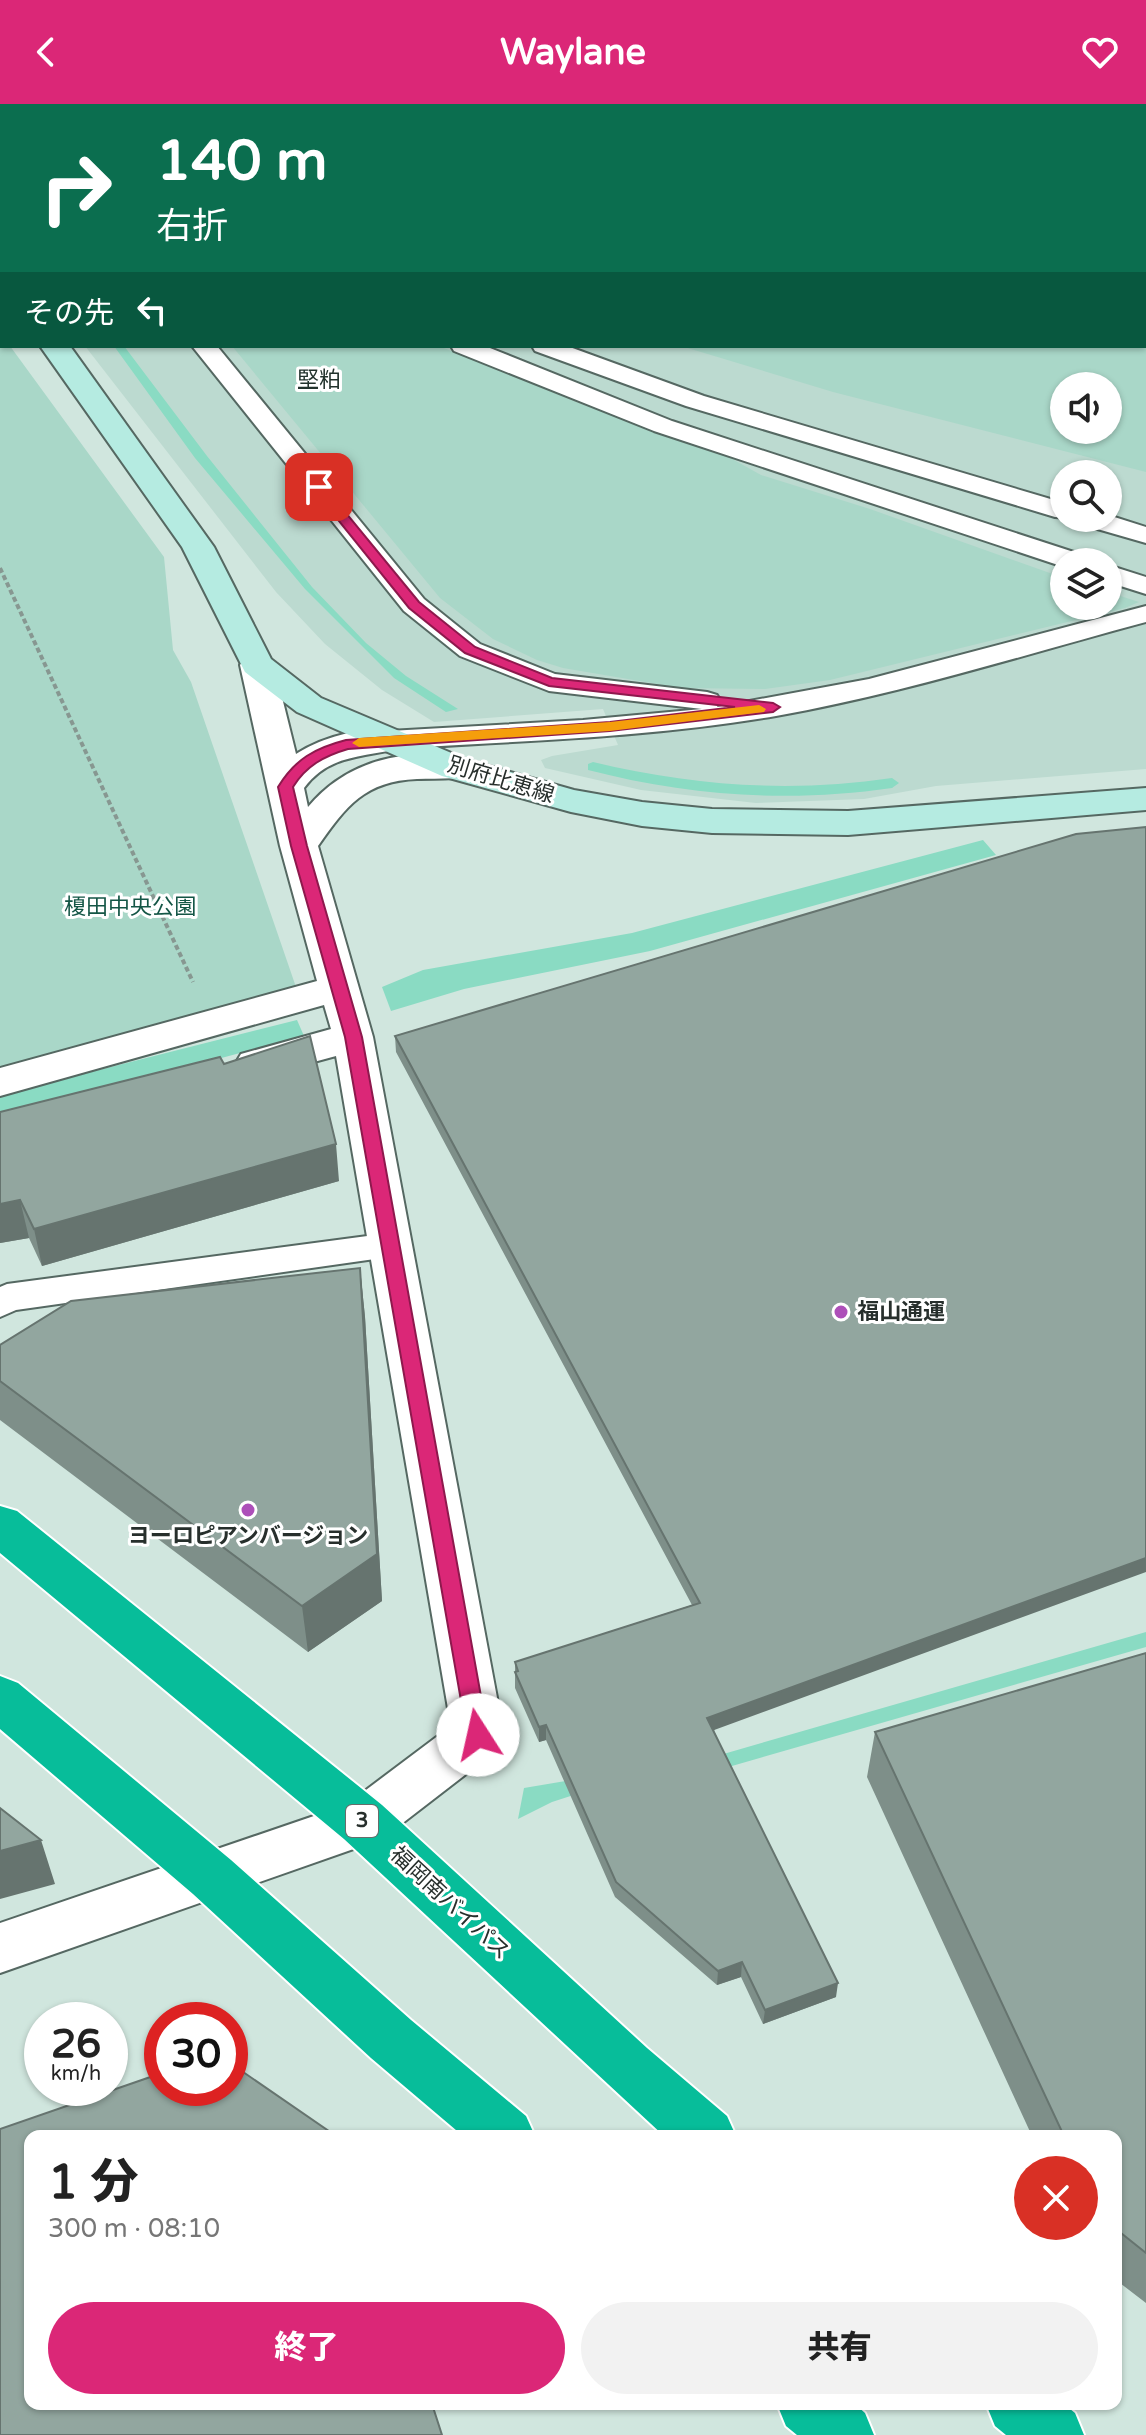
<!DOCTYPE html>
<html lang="ja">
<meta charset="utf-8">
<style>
:root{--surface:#fff;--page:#f2f2f2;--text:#222;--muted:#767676;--accent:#db2777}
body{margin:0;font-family:"Varela Round","Noto Sans JP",sans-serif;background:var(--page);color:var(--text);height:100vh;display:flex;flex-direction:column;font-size:30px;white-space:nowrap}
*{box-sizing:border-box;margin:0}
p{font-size:26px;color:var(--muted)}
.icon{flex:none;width:44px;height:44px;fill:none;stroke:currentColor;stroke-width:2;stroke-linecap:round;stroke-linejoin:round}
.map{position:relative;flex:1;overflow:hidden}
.side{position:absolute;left:24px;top:2026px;width:1098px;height:280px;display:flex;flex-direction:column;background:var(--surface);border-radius:16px;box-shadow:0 2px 6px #0004}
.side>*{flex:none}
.hud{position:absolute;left:0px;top:0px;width:1146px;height:244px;box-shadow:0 2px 6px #0004;background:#0b6e4f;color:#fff;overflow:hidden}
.fabs{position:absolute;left:1050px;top:268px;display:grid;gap:16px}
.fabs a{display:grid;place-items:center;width:72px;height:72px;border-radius:50%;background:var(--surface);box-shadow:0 2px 6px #0004;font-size:40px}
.speed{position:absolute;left:24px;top:1898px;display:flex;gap:16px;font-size:40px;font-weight:700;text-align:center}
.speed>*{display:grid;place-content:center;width:104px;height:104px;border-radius:50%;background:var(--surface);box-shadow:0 2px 6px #0004;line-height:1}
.speed small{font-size:20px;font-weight:400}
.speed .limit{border:12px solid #d22;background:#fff;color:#111}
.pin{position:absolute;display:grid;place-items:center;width:68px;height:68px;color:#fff;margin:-34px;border-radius:16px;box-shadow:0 4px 12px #0006}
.me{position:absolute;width:88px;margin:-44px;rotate:350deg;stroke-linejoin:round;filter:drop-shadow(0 0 6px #0008)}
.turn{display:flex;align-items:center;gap:28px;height:168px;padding:0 24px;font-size:36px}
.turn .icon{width:104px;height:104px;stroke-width:2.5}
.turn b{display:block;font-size:56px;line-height:68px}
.then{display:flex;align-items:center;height:76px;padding:0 24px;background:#0003;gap:16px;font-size:30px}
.round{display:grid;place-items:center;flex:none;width:84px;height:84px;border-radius:42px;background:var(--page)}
.summary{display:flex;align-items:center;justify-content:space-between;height:136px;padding:0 24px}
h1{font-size:48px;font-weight:800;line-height:60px}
.button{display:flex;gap:16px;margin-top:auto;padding:16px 24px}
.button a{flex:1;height:92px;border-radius:48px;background:var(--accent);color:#fff;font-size:32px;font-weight:800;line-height:92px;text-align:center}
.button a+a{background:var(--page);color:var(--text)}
header{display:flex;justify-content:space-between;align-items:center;height:104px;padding:0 24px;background:var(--accent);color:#fff;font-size:36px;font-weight:800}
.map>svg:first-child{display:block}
.built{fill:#bcdad0;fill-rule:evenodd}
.green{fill:#a9d7c8;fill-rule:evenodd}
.water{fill:#8adbc3}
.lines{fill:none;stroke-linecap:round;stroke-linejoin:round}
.stream{fill:#8adbc3;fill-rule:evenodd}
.lane-casing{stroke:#556862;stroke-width:4}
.street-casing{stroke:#556862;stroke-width:4}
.secondary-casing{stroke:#556862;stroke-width:4}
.highway-casing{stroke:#fff;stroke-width:4}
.path{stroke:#879791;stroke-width:4;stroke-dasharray:5 3;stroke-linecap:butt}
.lane{fill:#fff;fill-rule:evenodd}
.street{fill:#fff;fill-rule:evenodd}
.secondary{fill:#b5ebe1;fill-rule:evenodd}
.highway{fill:#07bd9a;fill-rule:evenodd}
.wall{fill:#7e8f89}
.shaded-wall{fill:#66746f}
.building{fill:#92a69f;stroke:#66746f;stroke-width:2}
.route{fill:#db2777;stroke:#8e194d;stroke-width:2}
.slow{fill:#f59e0b}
.poi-dot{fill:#ad4fb9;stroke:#fff;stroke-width:3}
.labels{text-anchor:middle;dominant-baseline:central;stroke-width:6;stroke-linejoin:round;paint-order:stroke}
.shield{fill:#fff;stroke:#686d6b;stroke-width:2}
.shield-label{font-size:20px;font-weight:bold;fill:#272f2c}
.far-quarter-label{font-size:22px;fill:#22332d;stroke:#fff}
.street-label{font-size:22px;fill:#272f2c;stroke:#fff}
.park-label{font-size:22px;fill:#145646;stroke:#fff}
.poi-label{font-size:22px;font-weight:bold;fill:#272f2c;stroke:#fff;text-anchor:start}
</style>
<header><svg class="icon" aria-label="back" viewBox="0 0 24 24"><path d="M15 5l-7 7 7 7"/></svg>Waylane<svg class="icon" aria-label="heart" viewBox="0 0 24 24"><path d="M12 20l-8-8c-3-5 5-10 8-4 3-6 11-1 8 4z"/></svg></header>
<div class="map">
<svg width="1146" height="2331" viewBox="0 0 1146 2331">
<rect width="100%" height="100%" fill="#d0e6de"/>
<path class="built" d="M0 0H1146V665L936 682 864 695 756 699 641 686 545 664 541 656 552 652 618 641 603 605 434 618 382 586 325 540 276 488 85 242H1144V2H2V80ZM1064 282H1108V326H1064ZM1064 370H1108V414H1064ZM1064 458H1108V502H1064Z"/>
<path class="green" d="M623 0H964L613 2Z
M1024 0H1146V368L833 288 681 242H1144V2H1010ZM1064 282H1108V326H1064Z
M0 229 2 242H10L164 453 173 546 191 578 297 886 0 976Z
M232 242H439L584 301 716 346 761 371 870 405 1064 474V502H1108V488L1139 498 1125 504 830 576 765 585 681 584 563 564 537 556 493 535 440 494Z"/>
<path class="water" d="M114 242H124L207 352 312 483 366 539 406 572 458 605 446 608 394 574 305 485 195 354Z
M983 736 996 751 650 847 464 885 391 907 382 883 423 866 632 829Z
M297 916 304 932 0 1013V991Z
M1146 1528V1543L725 1664 586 1687 552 1698 518 1715 524 1684 720 1651Z"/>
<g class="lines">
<path class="stream" d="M593 658C693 682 790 689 892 674L899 679 892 684C789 699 689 692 588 666V660Z"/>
<defs>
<path id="lane" d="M35 0H57L58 2H36Z
M107 0H129L130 2H108Z
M149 0H171L173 2H151Z
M188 0H210L212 2H190Z
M962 0H996L960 2Z
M192 242H217L424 495 480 540 555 570 707 588 717 591 721 597 717 603 869 575 1146 502V518C1023 551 901 590 776 612 648 634 518 637 389 645L379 642 374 636 379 630 389 627 583 616 702 605 549 587 460 552 404 507Z
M451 242H485L672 317 1086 452 1090 458H1064V463L654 327 454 247Z
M532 242H567L704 292 1064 399V414H1068L1055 413 686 302 535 247Z
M1108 411 1146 423V439L1080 420 1076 414H1108Z
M1108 461 1146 473V490L1108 478Z
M390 1129 403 1133 408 1142 403 1151 16 1206 0 1213V1183L7 1180Z"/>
<path id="street" d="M257 551 269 554 274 561 296 650C324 632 369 620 402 628L407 636 402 644C365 653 329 650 304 684L308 703C347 656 409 641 468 656L473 664 468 672C451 676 435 674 417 675 365 677 346 702 318 742L373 933 504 1631 496 1647 382 1735 0 1869V1819L346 1701 451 1622 336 952 255 974 241 970 235 960 241 950 331 925 324 901 0 992V964L317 877 280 742 240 561 245 554Z"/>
<path id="secondary" d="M0 141H2V162H0Z
M40 242H70L214 443 271 555 321 594 468 656 574 686 642 698 712 705 848 707 1146 684V706L848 731 712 729 642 722 571 708 442 672 297 608 245 568 182 443Z"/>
<path id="highway" d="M0 1402 17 1407 382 1701 647 1944 727 2012 736 2032H664L344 1735 0 1449Z
M0 1572 18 1579 231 1756 411 1916 526 2012 535 2032H463L371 1954 193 1790 0 1625Z
M777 2300H855L865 2309 874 2331H797L786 2322Z
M986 2300H1064L1075 2309 1084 2331H1006L995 2322Z"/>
</defs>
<use href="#lane" class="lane-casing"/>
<use href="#street" class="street-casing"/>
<use href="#secondary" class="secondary-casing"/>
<use href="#highway" class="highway-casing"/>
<path class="path" d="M0 464 193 878"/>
<use href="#lane" class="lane"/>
<use href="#street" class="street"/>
<use href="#secondary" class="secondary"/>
<use href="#highway" class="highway"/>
</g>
<path class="wall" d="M1076 730 714 1627 836 1893 763 1920 741 1873 717 1881 615 1793 546 1636 539 1638 515 1584V1558L692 1501 396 948 395 932Z
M224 960 339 1077 42 1162 29 1134 0 1139V1008Z
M360 1164 365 1213 382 1497 308 1548 0 1316V1241Z
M1146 1549V2199L1116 2176V2032H1032L867 1673 875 1628Z"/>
<path class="shaded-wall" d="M336 1040 339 1077 42 1162 34 1125Z
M20 1096 29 1134 0 1139V1100Z
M360 1164 365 1213 382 1497 308 1548 302 1502Z
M1146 1454V1468L706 1629 707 1614Z
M546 1621V1636L539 1638V1623Z
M41 1736 55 1780 0 1795V1747Z
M742 1858 741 1873 717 1881 718 1867Z
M838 1879 836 1893 763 1920 765 1906Z"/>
<path class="building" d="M1146 723V1454L707 1614 838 1879 765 1906 742 1858 718 1867 616 1778 546 1621 539 1623 515 1568 518 1567 515 1558 700 1499 395 932 1076 730Z
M310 932 336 1040 34 1125 20 1096 0 1100V1008L220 953 224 960Z
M360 1164 377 1450 302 1502 0 1277V1241L71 1197Z
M1146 1549V2149L1116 2125V2032H1064L875 1628Z
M0 1704 41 1736 0 1747Z
M230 1959 336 2032H30V2300H432L442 2331H0V2025L162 1969V1984H230Z"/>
<path class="route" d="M314 381H323L419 498 475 543 552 574 773 599 780 603 773 608 610 627 348 645C324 652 306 662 293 683L307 742 362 933 488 1631 485 1637 478 1640 470 1637 467 1631 345 933 291 742 278 683C295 655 315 644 346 636L610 618 735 603 549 582 465 549 409 504 314 386Z"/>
<path class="slow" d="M759 601 766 605 764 608 610 627 359 643 352 639 359 634 610 618Z"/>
<g class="poi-dot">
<circle cx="841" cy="1208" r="8"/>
<circle cx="248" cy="1406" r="8"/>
</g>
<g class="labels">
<rect class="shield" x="346" y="1701" width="32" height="32" rx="6"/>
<g class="shield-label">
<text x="362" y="1717">3</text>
</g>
<g class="far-quarter-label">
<text x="319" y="276">堅粕</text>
</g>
<g class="street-label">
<text transform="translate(501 676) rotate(17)">別府比恵線</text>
<text transform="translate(450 1799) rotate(43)">福岡南バイパス</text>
</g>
<g class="park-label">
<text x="130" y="803">榎田中央公園</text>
</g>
<g class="poi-label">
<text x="857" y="1208">福山通運</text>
<text x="248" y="1432" text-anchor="middle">ヨーロピアンバージョン</text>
</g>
</g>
</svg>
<div class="fabs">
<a><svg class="icon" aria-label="sound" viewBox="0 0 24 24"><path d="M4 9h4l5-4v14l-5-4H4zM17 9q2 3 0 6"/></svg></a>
<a><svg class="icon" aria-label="search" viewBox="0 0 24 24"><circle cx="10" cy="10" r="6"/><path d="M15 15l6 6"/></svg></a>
<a><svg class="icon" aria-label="layers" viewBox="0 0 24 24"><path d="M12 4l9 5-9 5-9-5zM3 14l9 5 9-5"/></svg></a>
</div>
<div class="speed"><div>26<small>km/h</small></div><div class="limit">30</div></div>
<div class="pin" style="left:319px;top:383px;background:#d93025"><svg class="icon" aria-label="arrive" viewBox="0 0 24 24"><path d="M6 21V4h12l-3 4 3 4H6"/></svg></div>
<svg class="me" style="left:478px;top:1631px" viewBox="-20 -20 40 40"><circle r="19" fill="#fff"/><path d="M0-13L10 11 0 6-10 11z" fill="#db2777"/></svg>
<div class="hud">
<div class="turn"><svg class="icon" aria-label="right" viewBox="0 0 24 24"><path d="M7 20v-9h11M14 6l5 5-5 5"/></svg><div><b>140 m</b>右折</div></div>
<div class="then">その先<svg class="icon" aria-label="left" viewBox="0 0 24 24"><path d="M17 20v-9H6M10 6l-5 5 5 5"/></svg></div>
</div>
<section class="side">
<div class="summary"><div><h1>1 分</h1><p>300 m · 08:10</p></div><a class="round" style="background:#d93025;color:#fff"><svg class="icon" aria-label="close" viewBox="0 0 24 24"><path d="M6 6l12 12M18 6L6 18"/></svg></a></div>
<div class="button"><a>終了</a><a>共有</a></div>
</section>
</div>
